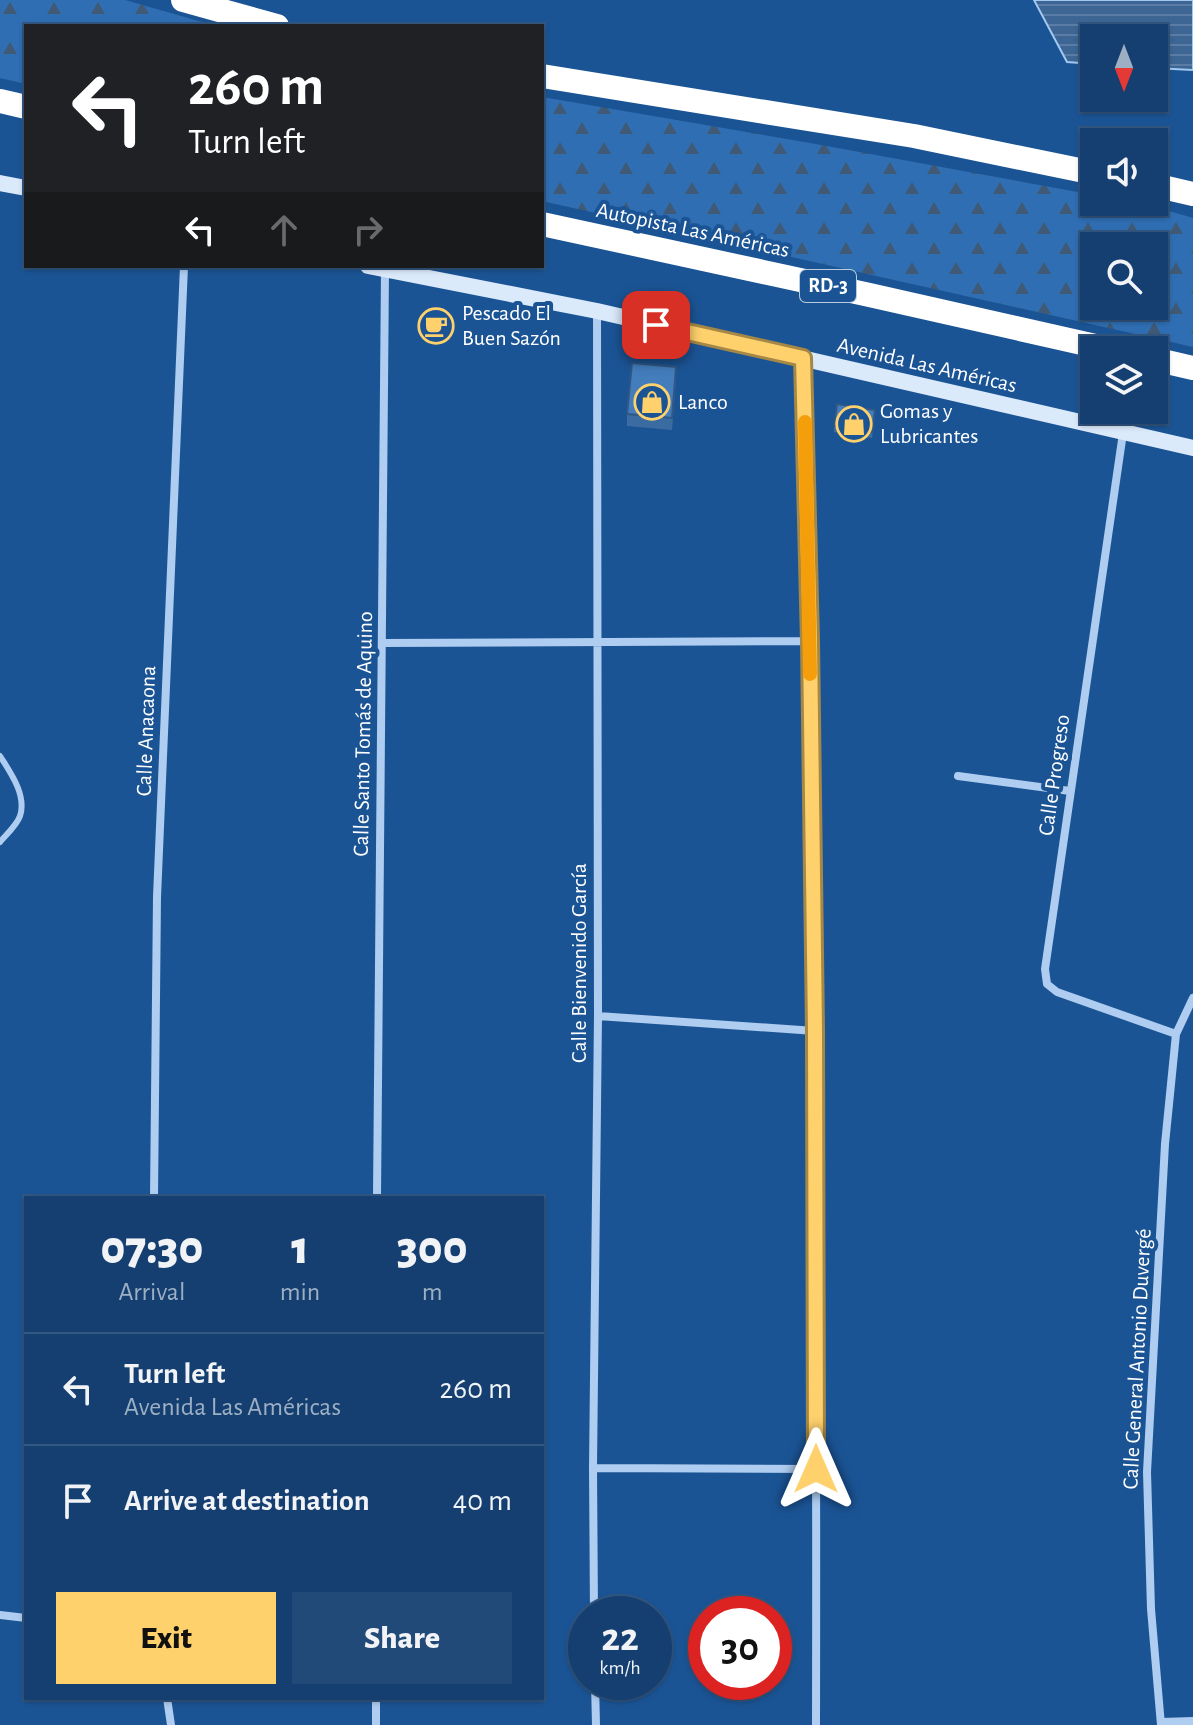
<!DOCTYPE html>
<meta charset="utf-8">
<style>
:root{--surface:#143f70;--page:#214a78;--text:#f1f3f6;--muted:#9dafc3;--line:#335883;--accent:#ffd16c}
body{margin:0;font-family:"Alegreya Sans",sans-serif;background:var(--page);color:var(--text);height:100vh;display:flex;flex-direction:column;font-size:30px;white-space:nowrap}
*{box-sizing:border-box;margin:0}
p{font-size:26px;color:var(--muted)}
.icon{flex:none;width:44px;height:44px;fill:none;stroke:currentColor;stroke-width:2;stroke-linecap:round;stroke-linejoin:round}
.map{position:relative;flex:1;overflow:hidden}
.panel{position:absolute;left:24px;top:1196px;width:520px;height:504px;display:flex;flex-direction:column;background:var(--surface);border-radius:0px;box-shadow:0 2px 6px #0004,0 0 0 2px var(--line)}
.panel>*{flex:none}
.banner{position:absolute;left:24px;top:24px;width:520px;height:244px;border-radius:0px;box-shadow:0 2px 6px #0004,0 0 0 2px var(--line);background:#202124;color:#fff;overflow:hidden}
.needle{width:52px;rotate:180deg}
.buttons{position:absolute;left:1080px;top:24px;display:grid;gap:16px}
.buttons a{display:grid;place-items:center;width:88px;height:88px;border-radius:0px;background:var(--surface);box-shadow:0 2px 6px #0004,0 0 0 2px var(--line);font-size:40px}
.speed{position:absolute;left:568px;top:1596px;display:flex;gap:16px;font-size:40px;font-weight:700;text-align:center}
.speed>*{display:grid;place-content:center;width:104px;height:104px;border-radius:50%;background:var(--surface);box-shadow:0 2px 6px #0004,0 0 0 2px var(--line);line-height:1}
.speed small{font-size:20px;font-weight:400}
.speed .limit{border:12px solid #d22;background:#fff;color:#111}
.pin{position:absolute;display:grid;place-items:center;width:68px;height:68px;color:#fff;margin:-34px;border-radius:16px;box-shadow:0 4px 12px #0006}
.me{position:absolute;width:88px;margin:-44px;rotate:0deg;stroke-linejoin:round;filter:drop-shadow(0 0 6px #0008)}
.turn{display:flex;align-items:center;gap:28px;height:168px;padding:0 32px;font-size:36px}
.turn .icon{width:104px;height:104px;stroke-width:2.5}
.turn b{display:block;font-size:56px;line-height:68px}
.lanes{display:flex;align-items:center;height:76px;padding:0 32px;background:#0003;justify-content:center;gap:40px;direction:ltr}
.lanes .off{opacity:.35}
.eta{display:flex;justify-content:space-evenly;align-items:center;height:136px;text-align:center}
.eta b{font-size:48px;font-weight:800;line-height:56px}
.cta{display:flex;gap:16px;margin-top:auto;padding:16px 32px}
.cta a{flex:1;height:92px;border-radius:0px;background:var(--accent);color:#111;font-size:32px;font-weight:800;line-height:92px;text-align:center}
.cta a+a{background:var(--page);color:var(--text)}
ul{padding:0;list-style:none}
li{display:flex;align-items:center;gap:24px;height:112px;padding:0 32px;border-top:2px solid var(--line)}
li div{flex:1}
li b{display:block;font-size:30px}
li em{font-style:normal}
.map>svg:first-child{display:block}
.forest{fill:url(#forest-firs);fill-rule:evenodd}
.water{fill:url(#water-rules);stroke:#a1c8f1;stroke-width:2}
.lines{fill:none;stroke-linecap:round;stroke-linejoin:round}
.lane{stroke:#aecdf0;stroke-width:6}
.street{stroke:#aecdf0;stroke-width:8}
.secondary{stroke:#dbeafb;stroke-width:16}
.highway{stroke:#fff;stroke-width:24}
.wall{fill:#3a6ca2}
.building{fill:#447dbc;stroke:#305884;stroke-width:2}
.route-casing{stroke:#a68846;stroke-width:20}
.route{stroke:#ffd16c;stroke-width:14}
.slow{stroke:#f59e0b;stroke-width:14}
.labels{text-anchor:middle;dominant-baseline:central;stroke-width:8;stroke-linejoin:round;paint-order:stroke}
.shield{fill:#1b5495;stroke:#bbccdf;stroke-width:2}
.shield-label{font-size:20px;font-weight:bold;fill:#fff}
.street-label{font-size:22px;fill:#fff;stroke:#1b5495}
.poi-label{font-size:22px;fill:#fff;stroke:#1b5495;text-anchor:start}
</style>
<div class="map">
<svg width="1193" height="1725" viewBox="0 0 1193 1725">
<defs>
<pattern id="forest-firs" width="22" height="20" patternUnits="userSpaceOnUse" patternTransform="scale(2)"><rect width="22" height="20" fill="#2f6eb3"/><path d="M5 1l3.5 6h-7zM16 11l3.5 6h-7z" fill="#405a75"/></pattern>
<pattern id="water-rules" width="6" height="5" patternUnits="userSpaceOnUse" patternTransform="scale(2)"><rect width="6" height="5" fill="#3e6695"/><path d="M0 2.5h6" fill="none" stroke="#5b7da5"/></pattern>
</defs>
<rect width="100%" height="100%" fill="#1b5495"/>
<path class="forest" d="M0 0H125L216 26H26V84L0 78Z
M542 97 810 143 1094 195V202H1132L1152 206 1193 218V347L542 201ZM1094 246H1154V306H1094Z"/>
<path class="water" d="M1034 0H1193V70L1154 68V38H1094V64L1067 62Z"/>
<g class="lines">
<path class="lane" d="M0 756C10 772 27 795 20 816 17 825 6 835 0 842"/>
<path class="street" d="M803 359C814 814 817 1270 816 1725
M1123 433 1045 969 1047 984 1057 992 1176 1034
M382 643 810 641
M958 776 1070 791
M598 1016 815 1031
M154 1198 157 897 184 266
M377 1198 385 270
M593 1468 816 1469
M594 1614 593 1468 598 1016 597 311
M0 1615 26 1618
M595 1682 596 1725
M167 1698 171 1725
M376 1698V1725
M1161 1722 1193 1721
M1161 1725 1151 1609 1147 1472 1165 1144 1176 1034 1193 998"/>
<path class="secondary" d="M0 183 26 188
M368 266 597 311 1193 448"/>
<path class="highway" d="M183 0 277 26
M542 76 914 136 1094 173
M0 101 26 107
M1154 185 1193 194
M542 224 865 294 1113 350
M1154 359 1193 368"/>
</g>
<path class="wall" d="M448 320 446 335 424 332V326Z
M676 379 672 430 627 426V414Z
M875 416 872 438 834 432V426Z"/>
<path class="building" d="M426 311 448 314 446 329 424 326Z
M632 363 676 367 672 418 627 414Z
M837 404 875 410 872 432 834 426Z"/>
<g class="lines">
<defs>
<path id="route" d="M656 325 803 358 810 641 815 1031 816 1469"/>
</defs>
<use href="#route" class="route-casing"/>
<use href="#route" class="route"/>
<path class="slow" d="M805 422 810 674"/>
</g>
<defs>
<symbol id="cafe-ring" viewBox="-11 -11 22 22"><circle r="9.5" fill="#1b5495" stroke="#ffd16c" stroke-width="1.5"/><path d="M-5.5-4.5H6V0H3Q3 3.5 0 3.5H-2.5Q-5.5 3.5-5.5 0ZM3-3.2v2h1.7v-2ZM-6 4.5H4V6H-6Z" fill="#ffd16c"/></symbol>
<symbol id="shop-ring" viewBox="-11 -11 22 22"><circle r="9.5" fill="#1b5495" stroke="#ffd16c" stroke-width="1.5"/><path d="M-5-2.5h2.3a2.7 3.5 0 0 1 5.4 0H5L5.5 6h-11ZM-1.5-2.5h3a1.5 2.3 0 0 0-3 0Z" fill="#ffd16c"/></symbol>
</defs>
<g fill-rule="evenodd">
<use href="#cafe-ring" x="416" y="306" width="40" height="40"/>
<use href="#shop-ring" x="632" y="382" width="40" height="40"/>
<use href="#shop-ring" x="834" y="404" width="40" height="40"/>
</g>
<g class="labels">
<rect class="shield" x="800" y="270" width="56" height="32" rx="6"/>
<g class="shield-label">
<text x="828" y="286">RD-3</text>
</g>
<g class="street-label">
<text transform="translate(693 230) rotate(12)">Autopista Las Américas</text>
<text transform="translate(927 365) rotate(13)">Avenida Las Américas</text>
<text transform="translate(146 731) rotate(-88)">Calle Anacaona</text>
<text transform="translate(363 734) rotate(-89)">Calle Santo Tomás de Aquino</text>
<text transform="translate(1054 775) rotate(-82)">Calle Progreso</text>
<text transform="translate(579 963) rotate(-90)">Calle Bienvenido García</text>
<text transform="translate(1137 1359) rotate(-87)">Calle General Antonio Duvergé</text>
</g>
<g class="poi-label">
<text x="462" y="313">Pescado El<tspan x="462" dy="25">Buen Sazón</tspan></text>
<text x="678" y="402">Lanco</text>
<text x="880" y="411">Gomas y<tspan x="880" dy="25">Lubricantes</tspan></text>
</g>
</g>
</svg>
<div class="buttons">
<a><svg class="needle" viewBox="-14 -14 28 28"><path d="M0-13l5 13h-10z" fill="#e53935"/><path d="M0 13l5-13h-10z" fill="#9dafc3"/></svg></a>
<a><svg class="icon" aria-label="sound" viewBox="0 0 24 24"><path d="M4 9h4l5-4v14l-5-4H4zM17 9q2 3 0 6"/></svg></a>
<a><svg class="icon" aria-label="search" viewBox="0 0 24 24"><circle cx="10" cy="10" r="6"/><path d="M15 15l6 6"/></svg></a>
<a><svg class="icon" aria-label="layers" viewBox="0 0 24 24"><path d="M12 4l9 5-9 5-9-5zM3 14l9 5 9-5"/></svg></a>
</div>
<div class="speed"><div>22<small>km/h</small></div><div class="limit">30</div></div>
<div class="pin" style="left:656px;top:325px;background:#d93025"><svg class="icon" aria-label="arrive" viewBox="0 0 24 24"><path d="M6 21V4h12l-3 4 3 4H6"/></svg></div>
<svg class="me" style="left:816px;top:1469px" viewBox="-20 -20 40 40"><path d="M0-17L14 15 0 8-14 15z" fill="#ffd16c" stroke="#fff" stroke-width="4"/></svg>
<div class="banner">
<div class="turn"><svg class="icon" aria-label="left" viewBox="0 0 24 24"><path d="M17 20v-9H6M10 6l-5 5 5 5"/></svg><div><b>260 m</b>Turn left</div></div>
<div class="lanes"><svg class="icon" aria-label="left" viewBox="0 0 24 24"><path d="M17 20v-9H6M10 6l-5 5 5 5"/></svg><svg class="icon off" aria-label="ahead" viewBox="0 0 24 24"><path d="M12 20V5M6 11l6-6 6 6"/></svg><svg class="icon off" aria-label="right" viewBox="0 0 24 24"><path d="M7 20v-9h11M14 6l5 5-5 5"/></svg></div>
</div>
<section class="panel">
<div class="eta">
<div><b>07:30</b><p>Arrival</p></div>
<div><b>1</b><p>min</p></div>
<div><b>300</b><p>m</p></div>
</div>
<ul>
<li><svg class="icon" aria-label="left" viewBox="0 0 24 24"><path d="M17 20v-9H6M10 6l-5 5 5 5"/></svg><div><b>Turn left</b><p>Avenida Las Américas</p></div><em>260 m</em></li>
<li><svg class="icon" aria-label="arrive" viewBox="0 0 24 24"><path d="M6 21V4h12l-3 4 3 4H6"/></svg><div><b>Arrive at destination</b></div><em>40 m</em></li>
</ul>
<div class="cta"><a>Exit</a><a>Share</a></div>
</section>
</div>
